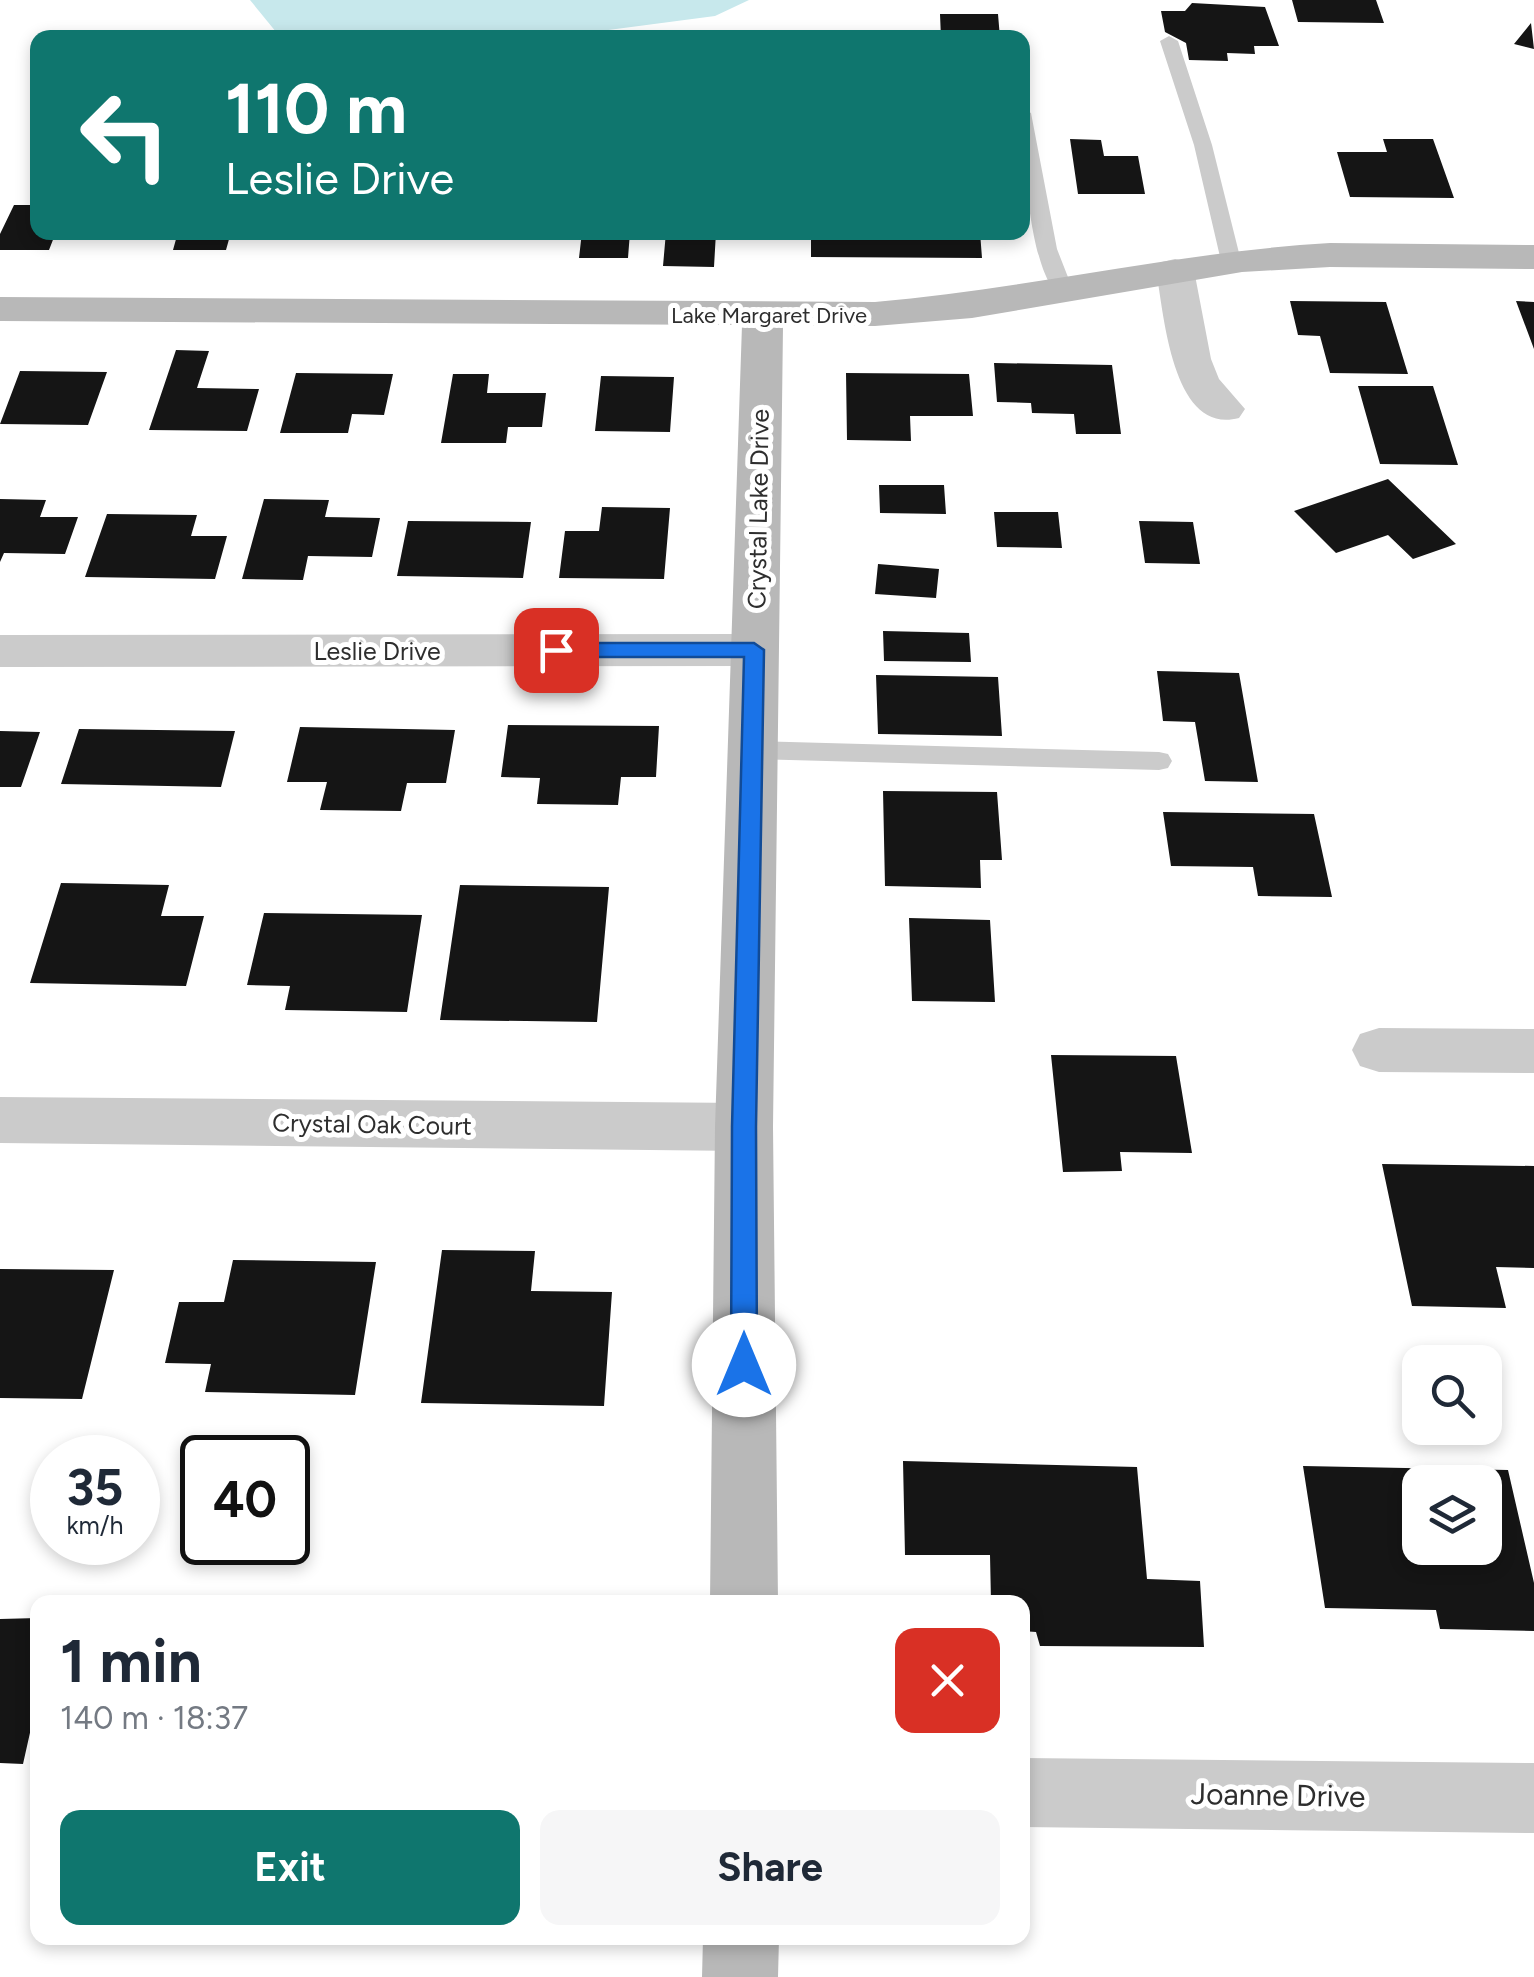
<!DOCTYPE html>
<meta charset="utf-8">
<style>
:root{--surface:#fff;--page:#f6f6f7;--text:#1f2937;--muted:#747a83;--accent:#0f766e}
body{margin:0;font-family:Figtree,sans-serif;background:var(--page);color:var(--text);height:100vh;display:flex;flex-direction:column;font-size:38px;white-space:nowrap}
*{box-sizing:border-box;margin:0}
p{font-size:32px;color:var(--muted)}
.icon{flex:none;width:55px;height:55px;fill:none;stroke:currentColor;stroke-width:2;stroke-linecap:round;stroke-linejoin:round}
.map{position:relative;flex:1;overflow:hidden}
.panel{position:absolute;left:30px;top:1595px;width:1000px;height:350px;display:flex;flex-direction:column;background:var(--surface);border-radius:20px;box-shadow:0 5px 15px #0003}
.panel>*{flex:none}
.hud{position:absolute;left:30px;top:30px;width:1000px;height:210px;border-radius:20px;box-shadow:0 5px 15px #0003;background:#0f766e;color:#fff;overflow:hidden}
.fabs{position:absolute;left:1402px;top:1345px;display:grid;gap:20px}
.fabs a{display:grid;place-items:center;width:100px;height:100px;border-radius:20px;background:var(--surface);box-shadow:0 5px 15px #0003;font-size:50px}
.speed{position:absolute;left:30px;top:1435px;display:flex;gap:20px;font-size:50px;font-weight:700;text-align:center}
.speed>*{display:grid;place-content:center;width:130px;height:130px;border-radius:50%;background:var(--surface);box-shadow:0 5px 15px #0003;line-height:1}
.speed small{font-size:25px;font-weight:400}
.speed .limit{border:5px solid #111;border-radius:15px;background:#fff;color:#111}
.pin{position:absolute;display:grid;place-items:center;width:85px;height:85px;color:#fff;margin:-42px;border-radius:20px;box-shadow:0 5px 15px #0006}
.me{position:absolute;width:110px;margin:-55px;rotate:0deg;stroke-linejoin:round;filter:drop-shadow(0 0 8px #0008)}
.turn{display:flex;align-items:center;gap:35px;height:210px;padding:0 30px;font-size:45px}
.turn .icon{width:130px;height:130px;stroke-width:2.5}
.turn b{display:block;font-size:70px;line-height:85px}
.round{display:grid;place-items:center;flex:none;width:105px;height:105px;border-radius:20px;background:var(--page)}
.overview{display:flex;align-items:center;justify-content:space-between;height:170px;padding:0 30px}
h1{font-size:60px;font-weight:700;line-height:75px}
.cta{display:flex;gap:20px;margin-top:auto;padding:20px 30px}
.cta a{flex:1;height:115px;border-radius:20px;background:var(--accent);color:#fff;font-size:40px;font-weight:700;line-height:115px;text-align:center}
.cta a+a{background:var(--page);color:var(--text)}
.map>svg:first-child{display:block}
.water{fill:#c7e8ec}
.building{fill:#151515;fill-rule:evenodd}
.lines{fill:none;stroke-linecap:round;stroke-linejoin:round}
.lane{fill:#cbcbcb;fill-rule:evenodd}
.street{fill:#cbcbcb;fill-rule:evenodd}
.secondary{fill:#b8b8b8;fill-rule:evenodd}
.route{fill:#1a73e8;stroke:#114b97;stroke-width:2.5}
.labels{text-anchor:middle;dominant-baseline:central;stroke-width:10;stroke-linejoin:round;paint-order:stroke}
.far-street-label{font-size:22px;fill:#2e2e2e;stroke:#fff}
.street-label{font-size:25px;fill:#2e2e2e;stroke:#fff}
.near-street-label{font-size:30px;fill:#2e2e2e;stroke:#fff}
</style>
<div class="map">
<svg width="1534" height="1977" viewBox="0 0 1534 1977">
<rect width="100%" height="100%" fill="#fff"/>
<path class="water" d="M250 0H749L715 16 555 37 281 38Z"/>
<path class="building" d="M1292 0H1376L1384 23 1298 22Z
M1192 3 1265 7 1279 46H1254L1255 54 1227 53 1228 61 1189 60 1186 43 1165 32 1161 11H1185Z
M940 14H998L1000 38H941Z
M1531 23 1534 49 1514 44Z
M1070 139 1101 140 1104 156H1138L1145 194H1078Z
M1383 139H1433L1454 198 1350 197 1337 152H1387Z
M14 205H38V232H56L49 250H0V234Z
M178 232H231L226 250H173Z
M582 232H630L628 258H579Z
M666 232H716L714 267 663 266Z
M811 232H980L982 258 811 257Z
M1290 301 1386 302 1408 374 1330 373 1320 336 1298 335Z
M1516 301 1534 302V349Z
M176 350 209 351 197 388 259 389 247 431 149 430Z
M994 363 1112 365 1121 434H1076L1074 414 1032 413 1031 403 997 402Z
M20 371 107 372 88 425 0 424Z
M296 373 393 374 384 415 352 414 348 433H280Z
M846 373 969 374 973 416H910L911 441 847 440Z
M453 374H489L487 393H546L542 427H508L506 443H441Z
M601 376 674 377 670 432 595 431Z
M1358 386H1433L1458 465 1380 464Z
M1388 479 1456 544 1413 559 1388 535 1336 553 1294 511Z
M879 485H944L946 514 880 513Z
M0 499 46 500 40 517H78L65 554 4 553 0 562Z
M264 499 329 500 325 517 380 518 372 557 308 556 303 580 242 579Z
M602 507 670 508 664 579 559 578 565 531H599Z
M994 512H1058L1062 548 997 547Z
M107 514 197 515 191 536H227L215 579 85 577Z
M408 521 531 522 523 578 397 576Z
M1139 521 1193 522 1200 564 1145 563Z
M878 564 939 569 936 598 875 594Z
M883 631 969 633 971 662 884 661Z
M1157 671 1239 673 1258 782 1205 781 1195 722 1163 721Z
M876 675 998 677 1002 736 878 734Z
M508 725 659 726 656 777H621L618 805 537 804 540 778 501 777Z
M300 727 455 730 446 783H407L401 811 320 810 327 782H287Z
M79 729 235 731 221 787 61 784Z
M0 731 40 732 21 787H0Z
M883 791 997 792 1002 860H980L981 888 885 886Z
M1163 812 1314 814 1332 897 1258 896 1253 867 1171 866Z
M61 883 169 885 161 916H204L186 986 30 983Z
M460 885 609 887 597 1022 440 1020Z
M264 913 422 915 407 1012 285 1010 290 986 247 985Z
M909 918 990 920 995 1002 912 1001Z
M1051 1055 1176 1056 1192 1153 1120 1152 1122 1171 1063 1172Z
M1382 1164 1534 1166V1268L1496 1267 1506 1308 1412 1306Z
M442 1250 535 1251 531 1291 612 1292 604 1406 421 1403Z
M233 1260 376 1262 355 1395 205 1392 211 1364 165 1363 179 1302H224Z
M0 1269 114 1270 82 1399 0 1398Z
M903 1461 1137 1467 1147 1579 1200 1581 1204 1647 1040 1646 1036 1632 1022 1631V1602H991L990 1555H905Z
M1303 1466 1508 1470 1534 1583V1631L1440 1629 1436 1610 1325 1608ZM1420 1482H1485V1548H1420Z
M38 1618V1697L23 1764 0 1763V1619Z"/>
<g class="lines">
<path class="lane" d="M1169 36 1178 41 1212 145 1241 261 1238 265 1231 267 1221 261 1194 145 1160 41Z
M1022 108 1031 113 1057 249 1073 290 1063 296C1029 285 1022 141 1022 108Z
M752 741 1159 752 1168 754 1172 761 1168 768 1159 770 752 759 743 756 740 750 743 744Z"/>
<path class="street" d="M1175 259 1188 262 1194 270 1211 359 1219 379 1245 409 1239 418C1172 436 1164 314 1156 270L1162 262Z
M754 634 770 639 777 650 770 661 754 666 0 667V635Z
M1379 1028 1534 1029V1073L1379 1072 1360 1066 1352 1050 1360 1034Z
M0 1097 744 1103 764 1110 772 1127 764 1144 744 1151 0 1143Z
M1022 1758 1534 1763V1833L1022 1827Z"/>
<path class="secondary" d="M1330 243 1534 245V269L1330 267 1242 272 972 318 875 326H783L773 1127 778 1602H710L715 1127 742 325 0 321V297L875 302C1028 289 1177 252 1330 243Z
M703 1938H779L778 1977H702Z"/>
</g>
<path class="route" d="M556 643H754L764 650 756 1127 757 1365 753 1374 744 1377 735 1374 731 1365 732 1127 744 657H556L546 650Z"/>
<g class="labels">
<g class="far-street-label">
<text x="769" y="315">Lake Margaret Drive</text>
</g>
<g class="street-label">
<text transform="translate(758 509) rotate(-89)">Crystal Lake Drive</text>
<text x="377" y="651">Leslie Drive</text>
<text transform="translate(372 1124) rotate(1)">Crystal Oak Court</text>
</g>
<g class="near-street-label">
<text transform="translate(1278 1795) rotate(1)">Joanne Drive</text>
</g>
</g>
</svg>
<div class="fabs">
<a><svg class="icon" aria-label="search" viewBox="0 0 24 24"><circle cx="10" cy="10" r="6"/><path d="M15 15l6 6"/></svg></a>
<a><svg class="icon" aria-label="layers" viewBox="0 0 24 24"><path d="M12 4l9 5-9 5-9-5zM3 14l9 5 9-5"/></svg></a>
</div>
<div class="speed"><div>35<small>km/h</small></div><div class="limit">40</div></div>
<div class="pin" style="left:556px;top:650px;background:#d93025"><svg class="icon" aria-label="arrive" viewBox="0 0 24 24"><path d="M6 21V4h12l-3 4 3 4H6"/></svg></div>
<svg class="me" style="left:744px;top:1365px" viewBox="-20 -20 40 40"><circle r="19" fill="#fff"/><path d="M0-13L10 11 0 6-10 11z" fill="#1a73e8"/></svg>
<div class="hud">
<div class="turn"><svg class="icon" aria-label="left" viewBox="0 0 24 24"><path d="M17 20v-9H6M10 6l-5 5 5 5"/></svg><div><b>110 m</b>Leslie Drive</div></div>
</div>
<section class="panel">
<div class="overview"><div><h1>1 min</h1><p>140 m · 18:37</p></div><a class="round" style="background:#d93025;color:#fff"><svg class="icon" aria-label="close" viewBox="0 0 24 24"><path d="M6 6l12 12M18 6L6 18"/></svg></a></div>
<div class="cta"><a>Exit</a><a>Share</a></div>
</section>
</div>
